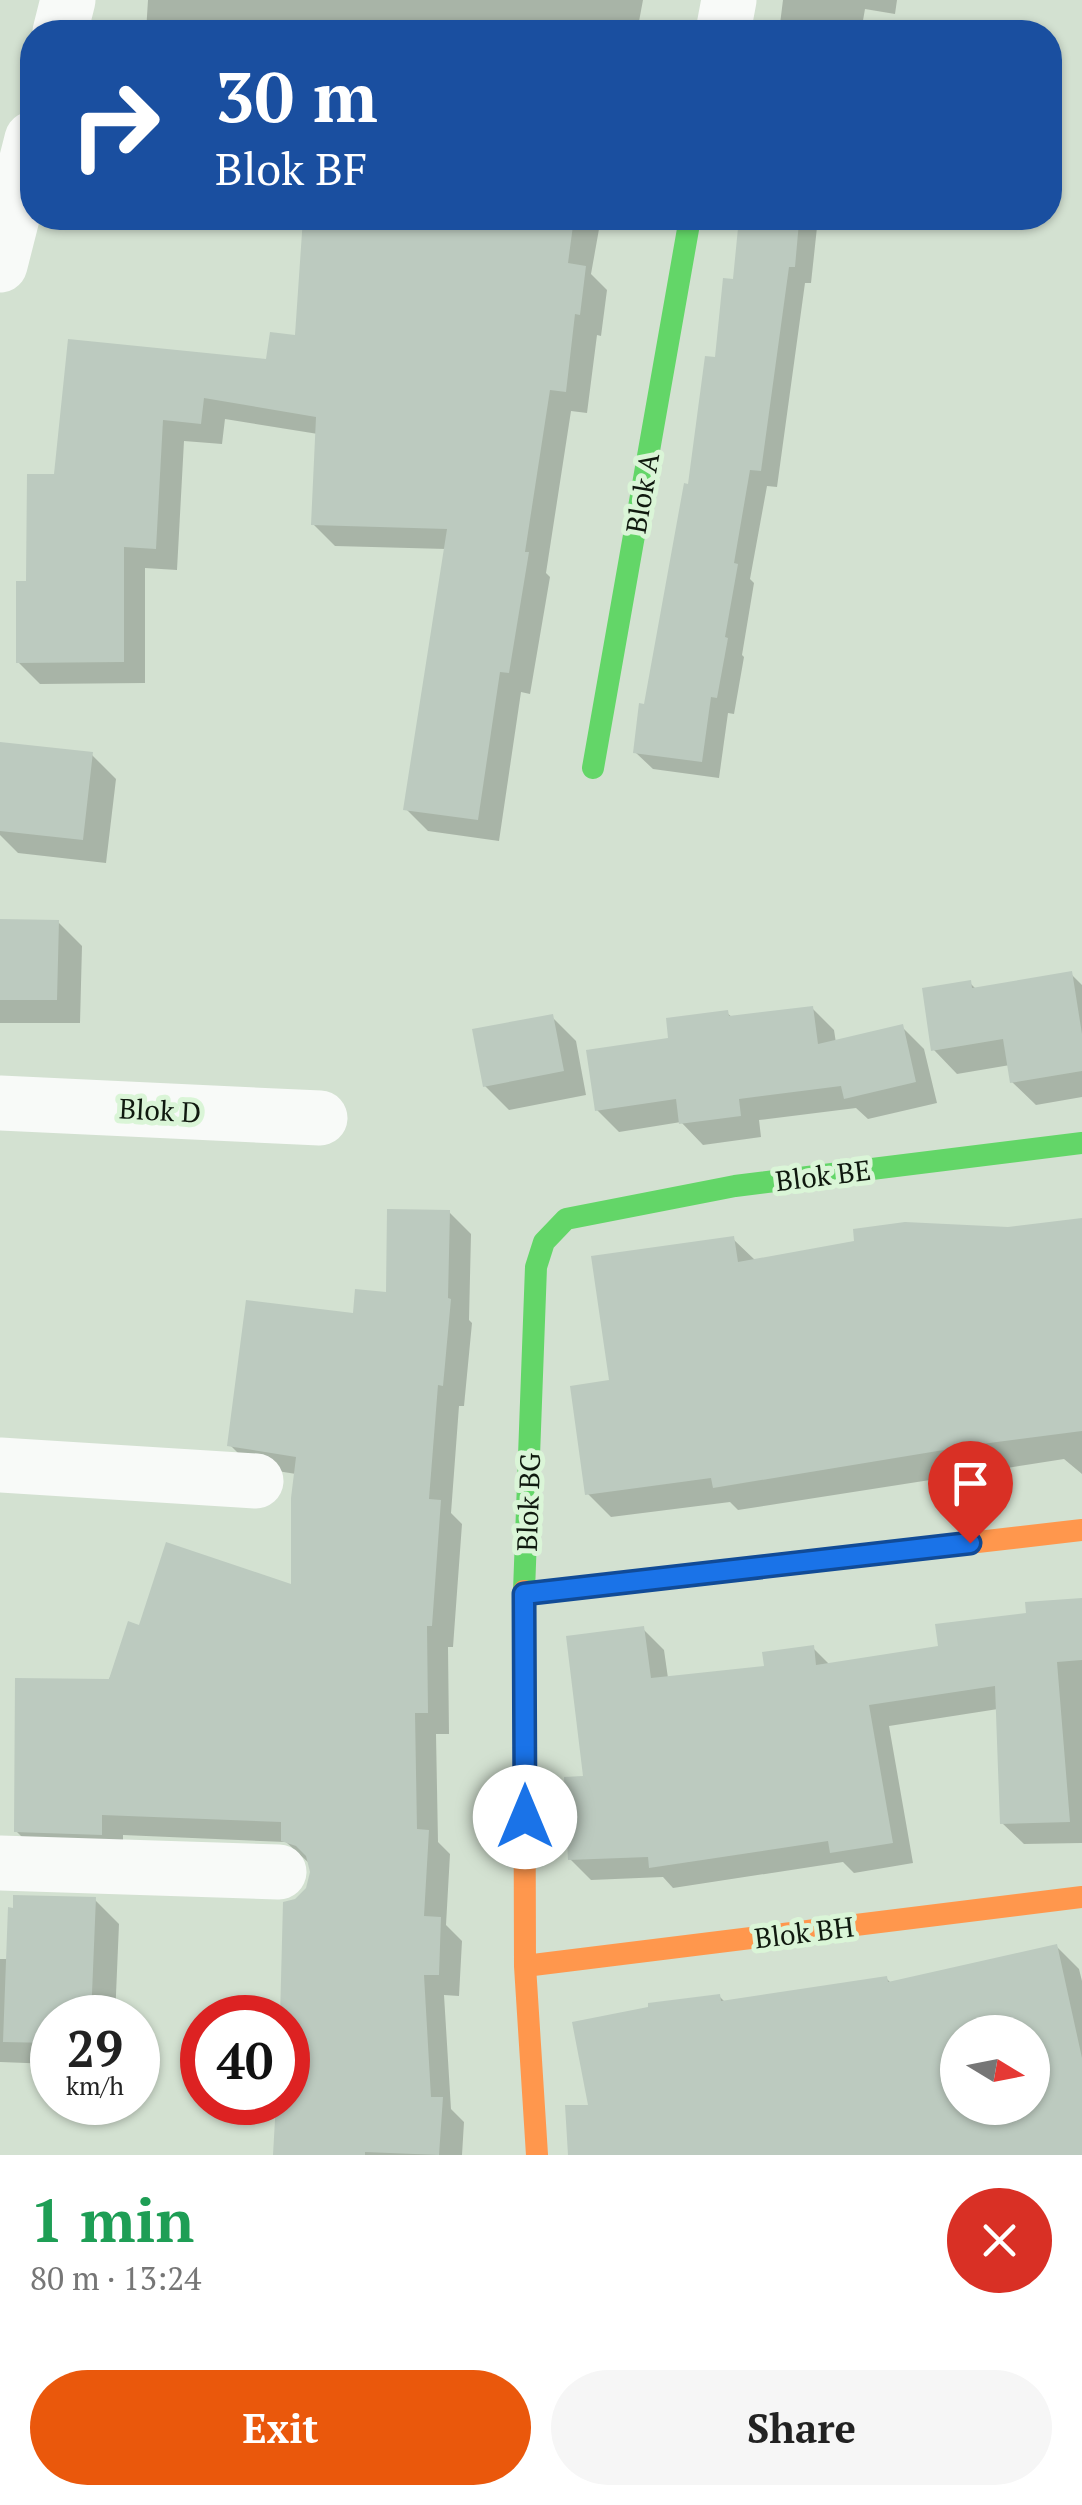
<!DOCTYPE html>
<meta charset="utf-8">
<style>
:root{--surface:#fff;--page:#f6f6f6;--text:#222;--muted:#767676;--accent:#ea580c}
body{margin:0;font-family:"PT Serif",serif;background:var(--page);color:var(--text);height:100vh;display:flex;flex-direction:column;font-size:38px;white-space:nowrap}
*{box-sizing:border-box;margin:0}
p{font-size:32px;color:var(--muted)}
.icon{flex:none;width:55px;height:55px;fill:none;stroke:currentColor;stroke-width:2;stroke-linecap:round;stroke-linejoin:round}
.map{position:relative;height:2155px;overflow:hidden}
.panel{display:flex;flex-direction:column;background:var(--surface);flex:1}
.panel>*{flex:none}
.banner{position:absolute;left:20px;top:20px;width:1042px;height:210px;border-radius:40px;box-shadow:0 2px 8px #0004;background:#1a4fa0;color:#fff;overflow:hidden}
.needle{width:65px;rotate:100deg}
.controls{position:absolute;left:940px;top:2015px;display:grid;gap:20px}
.controls a{display:grid;place-items:center;width:110px;height:110px;border-radius:50%;background:var(--surface);box-shadow:0 2px 8px #0004;font-size:50px}
.speed{position:absolute;left:30px;top:1995px;display:flex;gap:20px;font-size:50px;font-weight:700;text-align:center}
.speed>*{display:grid;place-content:center;width:130px;height:130px;border-radius:50%;background:var(--surface);box-shadow:0 2px 8px #0004;line-height:1}
.speed small{font-size:25px;font-weight:400}
.speed .limit{border:15px solid #d22;background:#fff;color:#111}
.pin{position:absolute;display:grid;place-items:center;width:85px;height:85px;color:#fff;margin:-102px -42px;border-radius:50% 50% 50% 0;rotate:-45deg;box-shadow:0 0 10px #0007}
.pin .icon{rotate:45deg}
.me{position:absolute;width:110px;margin:-55px;rotate:0deg;stroke-linejoin:round;filter:drop-shadow(0 0 8px #0008)}
.turn{display:flex;align-items:center;gap:35px;height:210px;padding:0 30px;font-size:45px}
.turn .icon{width:130px;height:130px;stroke-width:2.5}
.turn b{display:block;font-size:70px;line-height:85px}
.round{display:grid;place-items:center;flex:none;width:105px;height:105px;border-radius:52px;background:var(--page)}
.head{display:flex;align-items:center;justify-content:space-between;height:170px;padding:0 30px}
h1{font-size:60px;font-weight:700;line-height:75px;color:#1e9e55}
.button{display:flex;gap:20px;margin-top:auto;padding:20px 30px}
.button a{flex:1;height:115px;border-radius:60px;background:var(--accent);color:#fff;font-size:40px;font-weight:700;line-height:115px;text-align:center}
.button a+a{background:var(--page);color:var(--text)}
.map>svg:first-child{display:block}
.shadow{fill:#0003;fill-rule:evenodd}
.building{fill:#bccabf;fill-rule:evenodd}
.lines{fill:none;stroke-linecap:round;stroke-linejoin:round}
.street{stroke:#f8faf8;stroke-width:55}
.fast{stroke:#63d668;stroke-width:22}
.slow{stroke:#ff974d;stroke-width:22}
.route-casing{stroke:#114b97;stroke-width:25}
.route{stroke:#1a73e8;stroke-width:18}
.labels{text-anchor:middle;dominant-baseline:central;stroke-width:10;stroke-linejoin:round;paint-order:stroke}
.street-label{font-size:28px;fill:#10190f;stroke:#daf5d7}
</style>
<div class="map">
<svg width="1082" height="2155" viewBox="0 0 1082 2155">
<rect width="100%" height="100%" fill="#d3e1d1"/>
<path class="shadow" d="M148 0H643L637 32H146Z
M783 0H897L895 14 865 9 861 32H779Z
M306 218H601L591 274 607 290 601 336 597 335 587 413 571 411 546 573 550 577 530 694 521 692 499 841 428 831 406 809 446 549 335 546 313 524 318 434 225 419 222 444 184 441 177 570 145 568V683L40 684 18 662 28 583 56 476 268 361 298 338Z
M741 218H818L811 283H805L777 487 767 486 750 579 754 583 742 655 744 657 734 714 728 713 719 778 653 769 635 752 736 282Z
M92 755 116 779 106 863 18 853 0 835V780Z
M0 922H58L82 946 80 1023H0Z
M1071 974 1082 985V1097L1036 1105 1012 1082 1010 1065 957 1074 934 1050 970 983 977 990Z
M812 1008 834 1030 836 1043 902 1027 924 1049 937 1103 868 1119 856 1108 759 1120 761 1137 703 1145 681 1122 619 1132 597 1110 671 1040 727 1013 733 1018Z
M552 1017 576 1041 586 1095 509 1110 485 1086Z
M449 1212 471 1234 469 1320 472 1323 464 1406H459L451 1513 462 1524 453 1647H448L449 1734H436L438 1842 450 1854 446 1925 462 1941 459 1996 444 1995 451 2109 464 2122 462 2155H275L288 2102V2018L313 1872 310 1864 286 1842 123 1835V1856L38 1853 16 1831 140 1628 293 1588 296 1474 252 1467 230 1445 355 1316 389 1295Z
M1082 1220V1474L1064 1459 738 1510 730 1502 611 1517 587 1493 612 1382 733 1239 756 1261Z
M1082 1601V1843L1024 1844 1002 1823 998 1709 889 1726 913 1863 854 1873 843 1862 673 1888 663 1877 591 1880 570 1859 586 1778 643 1629 664 1650 668 1678 766 1668 813 1648 830 1665 941 1648 1029 1615Z
M95 1900 119 1924 115 2018H52V2064L0 2062V1959H9L16 1910Z
M1056 1946 1079 1969 1082 1981V2155H569L591 2108 719 1996 726 2003 886 1978 892 1984ZM958 2032H1032V2108H958Z"/>
<path class="building" d="M303 218H574L568 263 586 266 580 315 575 314 566 392 550 390 525 552H529L509 673 500 672 478 820 403 810 447 529 311 525 316 417 204 398 201 424 163 420 156 549 124 547V662L16 663V581H26L27 474H54L68 339 266 359 270 332 295 335Z
M739 218 799 222 795 267H789L761 471 750 470 734 563 738 564 725 637 728 638 717 698 711 697 702 762 633 753 639 703 644 704 684 483 688 484 705 356 715 357 723 278 733 279Z
M0 742 93 752 83 840 0 831Z
M0 919 59 920 57 1000H0Z
M1072 971 1082 1034V1071L1010 1083 1003 1039 931 1051 922 988 971 980 972 988Z
M813 1006 818 1044 903 1024 916 1082 844 1099 841 1086 739 1099 741 1116 679 1124 676 1099 595 1111 586 1050 668 1038 666 1018 728 1010 729 1016Z
M553 1014 564 1071 483 1087 472 1029Z
M387 1209 450 1210 448 1298 451 1299 443 1386 438 1385 429 1499 441 1500 432 1626H427L428 1713H415L417 1829 429 1830 424 1916 441 1917 439 1975H424L431 2097H443L439 2155 365 2152V2155H273L276 2102H288V2018H280L283 1902 295 1899 306 1888 310 1872 306 1856 296 1846 281 1841V1822L102 1815V1835L14 1832 15 1678 109 1679 128 1621 139 1625 166 1542 291 1584V1498L296 1457 227 1446 246 1300 353 1313 355 1289 386 1292Z
M1082 1218V1431L974 1445 713 1488 711 1478 585 1495 570 1386 609 1380 591 1256 734 1236 738 1262 854 1241 853 1229 905 1222 1008 1227Z
M1082 1598V1660L1057 1662 1070 1822 1000 1824 995 1686 869 1705 893 1843 830 1853 828 1841 649 1868 648 1857 568 1860 564 1777 583 1776 566 1636 644 1626 651 1678 764 1666 762 1652 814 1645 816 1665 938 1646 935 1624 1026 1613 1025 1602Z
M13 1895 96 1897 91 2018H52V2043L3 2042 8 1907 13 1908Z
M1057 1944 1082 2058V2155H568L565 2105H588L572 2022 648 2007V2003L720 1994 721 2001 887 1976 888 1982ZM958 2032H1032V2108H958Z"/>
<g class="lines">
<path class="street" d="M60 32 68 0
M723 32 729 0
M0 265 32 139
M0 1103 320 1118
M0 1465 256 1481
M0 1863 279 1872"/>
<path class="fast" d="M593 768 690 218
M524 1591 536 1267 544 1242 566 1219 735 1186 1082 1143"/>
<path class="slow" d="M524 1591 525 1966 537 2155
M524 1594 1082 1530
M525 1966 1082 1897"/>
</g>
<g class="lines">
<defs>
<path id="route" d="M525 1817 524 1594 970 1543"/>
</defs>
<use href="#route" class="route-casing"/>
<use href="#route" class="route"/>
</g>
<g class="labels">
<g class="street-label">
<text transform="translate(642 493) rotate(-80)">Blok A</text>
<text transform="translate(160 1110) rotate(3)">Blok D</text>
<text transform="translate(823 1175) rotate(-7)">Blok BE</text>
<text transform="translate(528 1502) rotate(-88)">Blok BG</text>
<text transform="translate(804 1932) rotate(-7)">Blok BH</text>
</g>
</g>
</svg>
<div class="controls">
<a><svg class="needle" viewBox="-14 -14 28 28"><path d="M0-13l5 13h-10z" fill="#e53935"/><path d="M0 13l5-13h-10z" fill="#767676"/></svg></a>
</div>
<div class="speed"><div>29<small>km/h</small></div><div class="limit">40</div></div>
<div class="pin" style="left:970px;top:1543px;background:#d93025"><svg class="icon" aria-label="arrive" viewBox="0 0 24 24"><path d="M6 21V4h12l-3 4 3 4H6"/></svg></div>
<svg class="me" style="left:525px;top:1817px" viewBox="-20 -20 40 40"><circle r="19" fill="#fff"/><path d="M0-13L10 11 0 6-10 11z" fill="#1a73e8"/></svg>
<div class="banner">
<div class="turn"><svg class="icon" aria-label="right" viewBox="0 0 24 24"><path d="M7 20v-9h11M14 6l5 5-5 5"/></svg><div><b>30 m</b>Blok BF</div></div>
</div>
</div>
<section class="panel">
<div class="head"><div><h1>1 min</h1><p>80 m · 13:24</p></div><a class="round" style="background:#d93025;color:#fff"><svg class="icon" aria-label="close" viewBox="0 0 24 24"><path d="M6 6l12 12M18 6L6 18"/></svg></a></div>
<div class="button"><a>Exit</a><a>Share</a></div>
</section>
